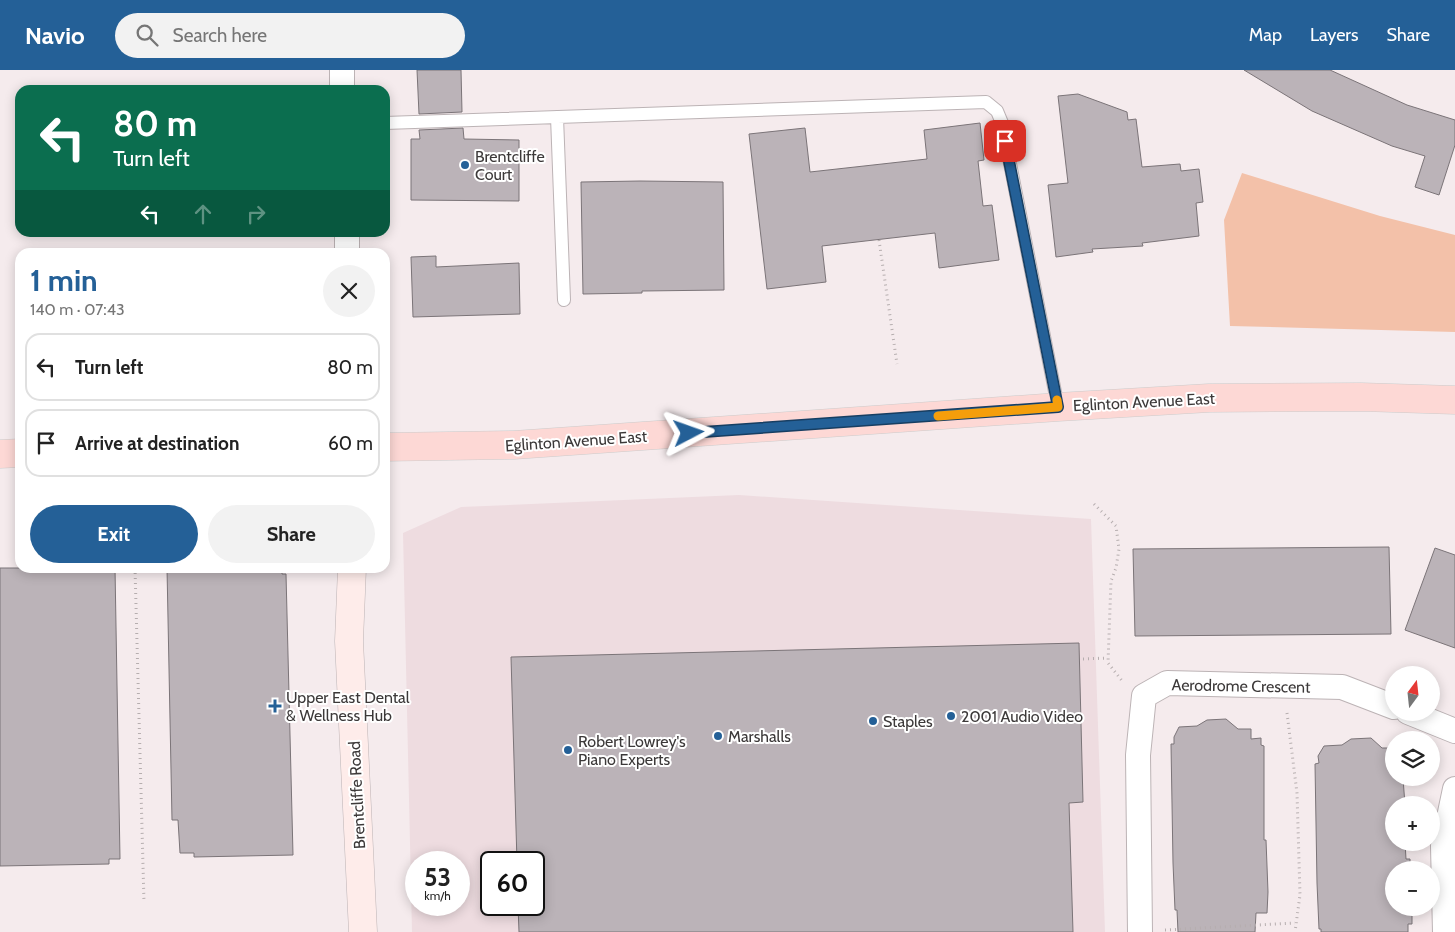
<!DOCTYPE html>
<meta charset="utf-8">
<style>
:root{--surface:#fff;--page:#f2f2f2;--text:#222;--muted:#767676;--line:#e0e0e0;--accent:#246097}
body{margin:0;font-family:Cabin,sans-serif;background:var(--page);color:var(--text);height:100vh;display:flex;flex-direction:column;font-size:19px;white-space:nowrap}
*{box-sizing:border-box;margin:0}
p{font-size:16px;color:var(--muted)}
.icon{flex:none;width:28px;height:28px;fill:none;stroke:currentColor;stroke-width:2;stroke-linecap:round;stroke-linejoin:round}
.map{position:relative;flex:1;overflow:hidden}
.panel{position:absolute;left:15px;top:178px;width:375px;height:325px;display:flex;flex-direction:column;background:var(--surface);border-radius:15px;box-shadow:0 2px 12px #0003}
.panel>*{flex:none}
.hud{position:absolute;left:15px;top:15px;width:375px;height:152px;border-radius:15px;box-shadow:0 2px 12px #0003;background:#0b6e4f;color:#fff;overflow:hidden}
.needle{width:32px;rotate:15deg}
.buttons{position:absolute;left:1385px;top:596px;display:grid;gap:10px}
.buttons a{display:grid;place-items:center;width:55px;height:55px;border-radius:50%;background:var(--surface);box-shadow:0 2px 12px #0003;font-size:25px}
.speed{position:absolute;left:405px;top:781px;display:flex;gap:10px;font-size:25px;font-weight:700;text-align:center}
.speed>*{display:grid;place-content:center;width:65px;height:65px;border-radius:50%;background:var(--surface);box-shadow:0 2px 12px #0003;line-height:1}
.speed small{font-size:12px;font-weight:400}
.speed .limit{border:2px solid #111;border-radius:8px;background:#fff;color:#111}
.pin{position:absolute;display:grid;place-items:center;width:42px;height:42px;color:#fff;margin:-21px;border-radius:10px;box-shadow:0 2px 8px #0006}
.me{position:absolute;width:55px;margin:-28px;rotate:86deg;stroke-linejoin:round;filter:drop-shadow(0 0 4px #0008)}
.turn{display:flex;align-items:center;gap:18px;height:105px;padding:0 15px;font-size:22px}
.turn .icon{width:65px;height:65px;stroke-width:2.5}
.turn b{display:block;font-size:35px;line-height:42px}
.lanes{display:flex;align-items:center;height:48px;padding:0 15px;background:#0003;justify-content:center;gap:25px;direction:ltr}
.lanes .off{opacity:.35}
.round{display:grid;place-items:center;flex:none;width:52px;height:52px;border-radius:26px;background:var(--page)}
.headline{display:flex;align-items:center;justify-content:space-between;height:85px;padding:0 15px}
h1{font-size:30px;font-weight:700;line-height:38px;color:var(--accent)}
.button{display:flex;gap:10px;margin-top:auto;padding:10px 15px}
.button a{flex:1;height:58px;border-radius:30px;background:var(--accent);color:#fff;font-size:20px;font-weight:700;line-height:58px;text-align:center}
.button a+a{background:var(--page);color:var(--text)}
ul{padding:0;list-style:none}
li{display:flex;align-items:center;gap:15px;height:68px;margin:0 10px 8px;padding:0 5px;border:2px solid var(--line);border-radius:15px}
li div{flex:1}
li b{display:block;font-size:19px}
li em{font-style:normal}
header{display:flex;align-items:center;gap:30px;box-sizing:border-box;height:70px;padding:0 25px;background:var(--accent);color:#fff}
header strong{font-size:24px}
nav{display:flex;gap:28px;margin-inline-start:auto;font-size:18px}
.search{width:350px;height:45px;background:var(--page);display:flex;align-items:center;gap:12px;box-sizing:border-box;padding:0 18px;border-radius:28px;color:var(--muted);font-size:19px}
.map>svg:first-child{display:block}
.built{fill:#eedce0;fill-rule:evenodd}
.green{fill:#f3c1a9}
.building{fill:#bbb3b8;stroke:#7b7478}
.lines{fill:none;stroke-linecap:round;stroke-linejoin:round}
.lane-casing{stroke:#bcb3b5;stroke-width:14}
.street-casing{stroke:#bcb3b5;stroke-width:26}
.secondary-casing{stroke:#bcb3b5;stroke-width:29}
.primary-casing{stroke:#ccc;stroke-width:29}
.path{stroke:#b6aeaf;stroke-width:3;stroke-dasharray:1 4;stroke-linecap:butt}
.lane{stroke:#fff;stroke-width:12}
.street{stroke:#fff;stroke-width:24}
.secondary{stroke:#feecea;stroke-width:28}
.primary{stroke:#fdd8d5;stroke-width:28}
.route-casing{stroke:#173e62;stroke-width:12}
.route{stroke:#246097;stroke-width:9}
.slow{stroke:#f59e0b;stroke-width:9}
.poi-dot{fill:#246097;stroke:#fff;stroke-width:2}
.labels{text-anchor:middle;dominant-baseline:central;stroke-width:4;stroke-linejoin:round;paint-order:stroke}
.poi-label{font-size:16px;fill:#3c3939;stroke:#fff;text-anchor:start}
.street-label{font-size:16px;fill:#3c3939;stroke:#fff}
</style>
<header>
<strong>Navio</strong>
<div class="search"><svg class="icon" aria-label="search" viewBox="0 0 24 24"><circle cx="10" cy="10" r="6"/><path d="M15 15l6 6"/></svg>Search here</div>
<nav><a>Map</a><a>Layers</a><a>Share</a></nav>
</header>
<div class="map">
<svg width="1455" height="862" viewBox="0 0 1455 862">
<rect width="100%" height="100%" fill="#f5ebed"/>
<path class="built" d="M739 425 1091 449 1105 862H412L403 463 461 437ZM416 792H459V835H416ZM491 792H534V835H491Z"/>
<path class="green" d="M1242 103 1380 146 1455 165V262L1230 256 1224 150Z"/>
<path class="building" d="M417 0H461L462 42 419 44Z
M1244 0H1330L1407 35 1455 50V75L1439 125 1415 117 1425 86 1392 76 1312 41Z
M1078 24 1127 42 1128 50 1136 49 1142 97 1180 94 1181 101 1199 99 1203 132 1196 133 1199 166 1142 173 1143 176 1092 179 1093 182 1056 187 1048 115 1068 113 1058 26Z
M980 53 984 90 978 91 983 136 992 135 999 190 939 198 935 163 822 176 826 212 767 219 749 64 805 58 810 102 927 89 924 60Z
M463 58 464 69 519 70V131L411 130V69H420L419 60Z
M640 111 723 112 724 220 642 221V223L583 224 581 112Z
M436 186V197L519 193 520 244 413 247 411 187Z
M1389 477 1391 564 1135 566 1133 479Z
M1435 478 1455 485V578L1405 560Z
M0 498H115L120 789H109V794L0 796Z
M167 498H282V504H286L293 785 194 787V783H180L178 750H172Z
M1079 573 1083 732 1069 733 1073 862H519L518 835H534V792H517L511 587Z
M1226 649 1238 659H1251V669L1261 668V675L1264 676V770H1266L1268 822 1267 843H1256L1255 862H1178L1177 840H1175L1173 793 1171 674H1174V667L1179 657 1197 656 1207 650Z
M1371 668 1382 678H1394V708H1403L1405 735H1394V772H1405L1406 789H1410V800H1394V838H1412V854H1408V862H1321V859H1319L1317 813 1315 694 1319 693 1318 686 1324 676 1342 675 1351 669Z"/>
<g class="lines">
<defs>
<path id="lane" d="M557 47 564 230
M385 53 986 32 997 41 1002 53 1058 337"/>
<path id="street" d="M342 0V20
M347 162V182
M1408 642 1455 661
M1140 862 1138 685 1144 626 1167 613 1342 617 1394 637
M1445 862 1443 776 1455 719"/>
<path id="secondary" d="M352 498 349 571 363 862"/>
<path id="primary" d="M385 377 514 375 1058 337 1209 328 1361 327 1455 330
M0 384 20 383"/>
</defs>
<use href="#lane" class="lane-casing"/>
<use href="#street" class="street-casing"/>
<use href="#secondary" class="secondary-casing"/>
<use href="#primary" class="primary-casing"/>
<path class="path" d="M879 170 897 294
M1094 434 1116 456 1119 479 1116 498 1111 511 1108 593 1123 612
M135 498 144 832
M1083 589 1108 588
M1287 643 1297 723 1300 825 1295 862
M1165 860 1295 853"/>
<use href="#lane" class="lane"/>
<use href="#street" class="street"/>
<use href="#secondary" class="secondary"/>
<use href="#primary" class="primary"/>
</g>
<g class="lines">
<defs>
<path id="route" d="M689 363 1058 337 1005 71"/>
</defs>
<use href="#route" class="route-casing"/>
<use href="#route" class="route"/>
<path class="slow" d="M938 346 1058 337 1057 330"/>
</g>
<g class="poi-dot">
<circle cx="465" cy="95" r="5"/>
<path d="M272.5 628.5h5v5h5v5h-5v5h-5v-5h-5v-5h5z"/>
<circle cx="951" cy="646" r="5"/>
<circle cx="873" cy="651" r="5"/>
<circle cx="718" cy="666" r="5"/>
<circle cx="568" cy="680" r="5"/>
</g>
<g class="labels">
<g class="poi-label">
<text x="475" y="86">Brentcliffe<tspan x="475" dy="18">Court</tspan></text>
<text x="286" y="627">Upper East Dental<tspan x="286" dy="18">&amp; Wellness Hub</tspan></text>
<text x="961" y="646">2001 Audio Video</text>
<text x="883" y="651">Staples</text>
<text x="728" y="666">Marshalls</text>
<text x="578" y="671">Robert Lowrey's<tspan x="578" dy="18">Piano Experts</tspan></text>
</g>
<g class="street-label">
<text transform="translate(1144 332) rotate(-3)">Eglinton Avenue East</text>
<text transform="translate(576 371) rotate(-4)">Eglinton Avenue East</text>
<text transform="translate(1241 616) rotate(1)">Aerodrome Crescent</text>
<text transform="translate(357 725) rotate(-93)">Brentcliffe Road</text>
</g>
</g>
</svg>
<div class="buttons">
<a><svg class="needle" viewBox="-14 -14 28 28"><path d="M0-13l5 13h-10z" fill="#e53935"/><path d="M0 13l5-13h-10z" fill="#767676"/></svg></a>
<a><svg class="icon" aria-label="layers" viewBox="0 0 24 24"><path d="M12 4l9 5-9 5-9-5zM3 14l9 5 9-5"/></svg></a>
<a>+</a>
<a>−</a>
</div>
<div class="speed"><div>53<small>km/h</small></div><div class="limit">60</div></div>
<div class="pin" style="left:1005px;top:71px;background:#d93025"><svg class="icon" aria-label="arrive" viewBox="0 0 24 24"><path d="M6 21V4h12l-3 4 3 4H6"/></svg></div>
<svg class="me" style="left:689px;top:363px" viewBox="-20 -20 40 40"><path d="M0-17L14 15 0 8-14 15z" fill="#246097" stroke="#fff" stroke-width="4"/></svg>
<div class="hud">
<div class="turn"><svg class="icon" aria-label="left" viewBox="0 0 24 24"><path d="M17 20v-9H6M10 6l-5 5 5 5"/></svg><div><b>80 m</b>Turn left</div></div>
<div class="lanes"><svg class="icon" aria-label="left" viewBox="0 0 24 24"><path d="M17 20v-9H6M10 6l-5 5 5 5"/></svg><svg class="icon off" aria-label="ahead" viewBox="0 0 24 24"><path d="M12 20V5M6 11l6-6 6 6"/></svg><svg class="icon off" aria-label="right" viewBox="0 0 24 24"><path d="M7 20v-9h11M14 6l5 5-5 5"/></svg></div>
</div>
<section class="panel">
<div class="headline"><div><h1>1 min</h1><p>140 m · 07:43</p></div><a class="round"><svg class="icon" aria-label="close" viewBox="0 0 24 24"><path d="M6 6l12 12M18 6L6 18"/></svg></a></div>
<ul>
<li><svg class="icon" aria-label="left" viewBox="0 0 24 24"><path d="M17 20v-9H6M10 6l-5 5 5 5"/></svg><div><b>Turn left</b></div><em>80 m</em></li>
<li><svg class="icon" aria-label="arrive" viewBox="0 0 24 24"><path d="M6 21V4h12l-3 4 3 4H6"/></svg><div><b>Arrive at destination</b></div><em>60 m</em></li>
</ul>
<div class="button"><a>Exit</a><a>Share</a></div>
</section>
</div>
